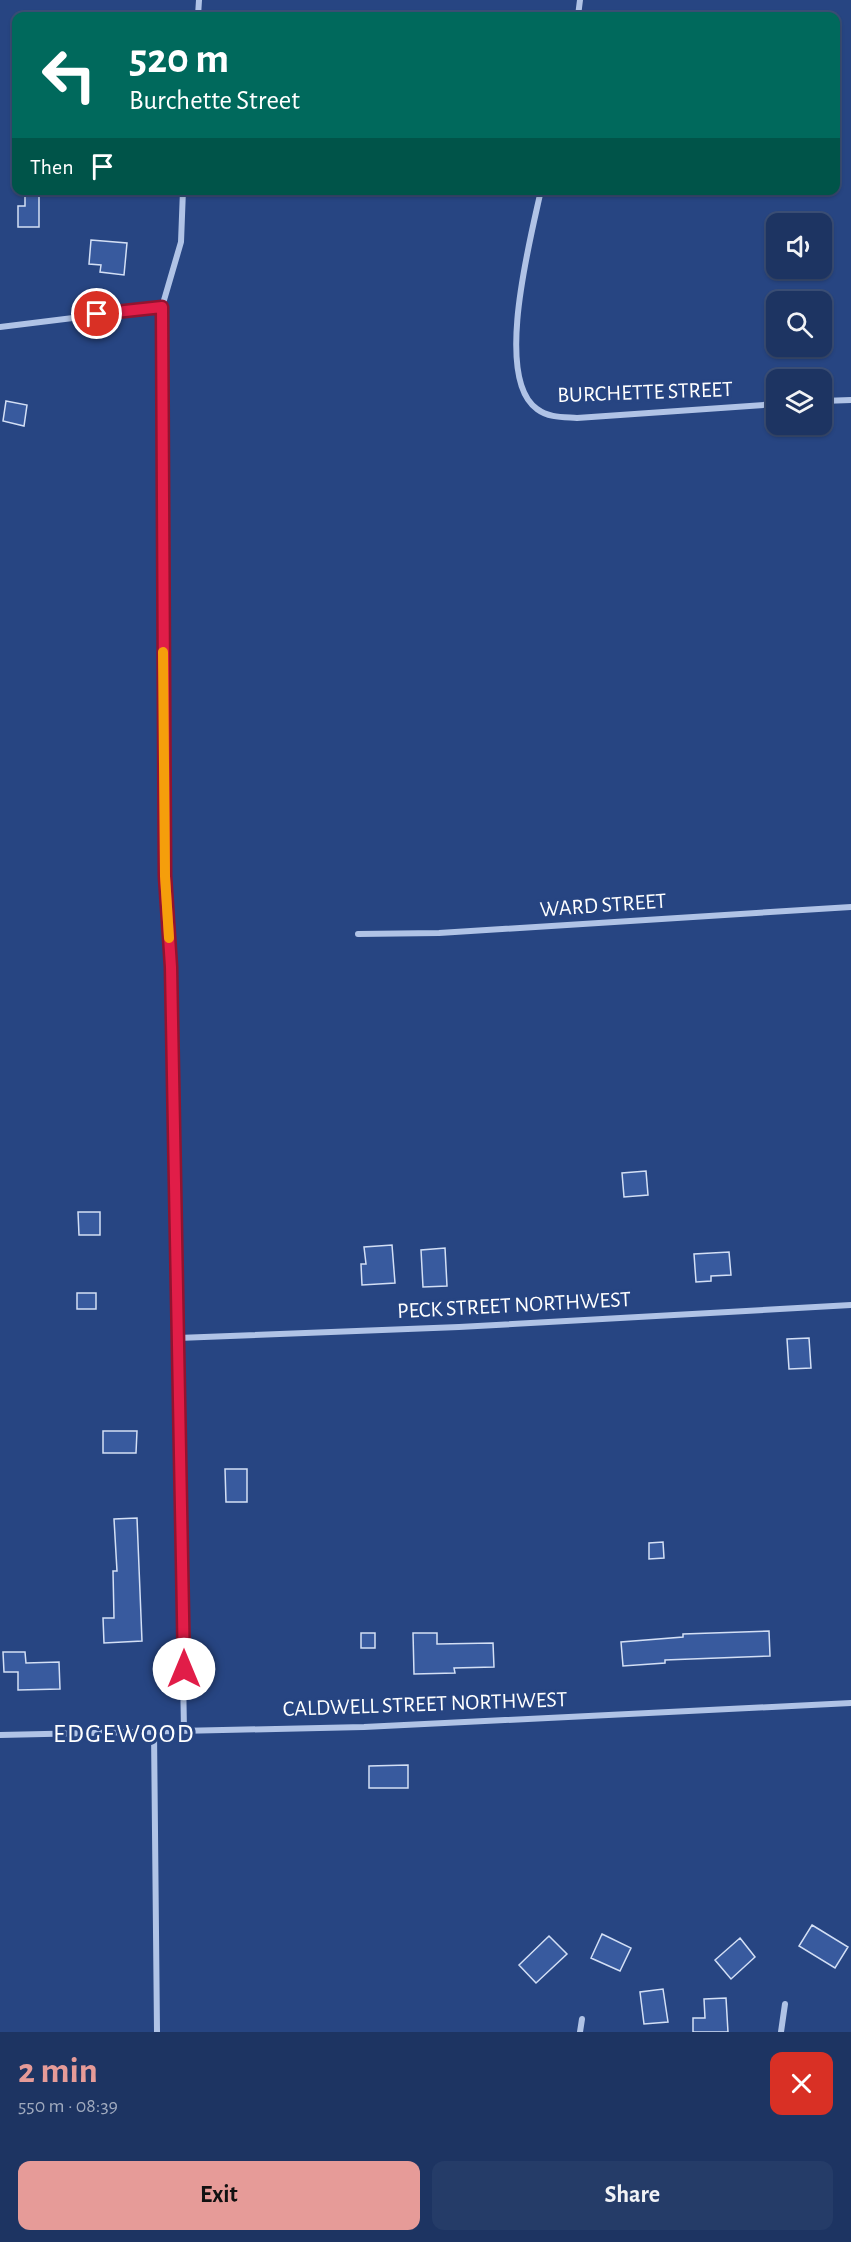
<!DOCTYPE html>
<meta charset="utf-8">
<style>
:root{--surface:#1d3462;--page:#253c68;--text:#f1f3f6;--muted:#a0aabe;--line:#3b4f77;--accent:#e69b98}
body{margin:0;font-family:"Alegreya Sans",sans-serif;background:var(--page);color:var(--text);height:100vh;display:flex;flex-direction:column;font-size:22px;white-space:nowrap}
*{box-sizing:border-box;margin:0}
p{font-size:20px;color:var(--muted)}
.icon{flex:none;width:33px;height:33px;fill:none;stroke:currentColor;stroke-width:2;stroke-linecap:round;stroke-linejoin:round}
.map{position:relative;height:2032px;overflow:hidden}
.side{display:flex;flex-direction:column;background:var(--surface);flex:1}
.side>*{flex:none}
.guide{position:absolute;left:12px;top:12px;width:828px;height:183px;border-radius:12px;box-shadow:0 2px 4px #0004,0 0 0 2px var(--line);background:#00695c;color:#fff;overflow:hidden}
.tools{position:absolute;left:766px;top:213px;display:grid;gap:12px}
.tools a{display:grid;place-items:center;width:66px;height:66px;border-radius:12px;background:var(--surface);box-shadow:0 2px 4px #0004,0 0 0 2px var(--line);font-size:30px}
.pin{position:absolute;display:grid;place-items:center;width:51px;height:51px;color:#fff;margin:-26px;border:3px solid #fff;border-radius:50%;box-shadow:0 2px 6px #0007}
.me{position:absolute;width:66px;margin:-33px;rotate:0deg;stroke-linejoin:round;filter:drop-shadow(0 0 4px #0008)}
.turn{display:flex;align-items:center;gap:21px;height:126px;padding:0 18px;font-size:27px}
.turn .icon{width:78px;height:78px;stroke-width:2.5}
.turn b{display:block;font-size:42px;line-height:51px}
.then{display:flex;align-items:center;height:57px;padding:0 18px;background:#0003;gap:12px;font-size:22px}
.round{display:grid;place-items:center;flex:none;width:63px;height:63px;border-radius:12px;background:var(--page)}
.head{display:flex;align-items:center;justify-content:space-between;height:102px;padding:0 18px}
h1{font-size:36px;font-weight:700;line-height:45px;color:var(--accent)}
.primary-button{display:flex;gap:12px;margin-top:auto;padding:12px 18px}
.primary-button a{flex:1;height:69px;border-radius:12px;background:var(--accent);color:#111;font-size:24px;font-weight:700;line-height:69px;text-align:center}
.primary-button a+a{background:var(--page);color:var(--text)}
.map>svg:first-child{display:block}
.building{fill:#385a9e;stroke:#d3dff5;stroke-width:1.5}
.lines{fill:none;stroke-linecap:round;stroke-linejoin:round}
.minor{stroke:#b0c3e6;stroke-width:6}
.route-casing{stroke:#92132f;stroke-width:15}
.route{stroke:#e11d48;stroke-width:10}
.slow{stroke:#f59e0b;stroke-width:10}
.labels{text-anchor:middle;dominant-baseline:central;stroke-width:6;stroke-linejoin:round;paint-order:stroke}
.street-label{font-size:22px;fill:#fff;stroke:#274582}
.quarter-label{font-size:26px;letter-spacing:1.5px;fill:#fff;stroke:#274582}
</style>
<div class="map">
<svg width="851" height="2032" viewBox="0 0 851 2032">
<rect width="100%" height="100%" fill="#274582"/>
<path class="building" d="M25 190H39V227H18V206H25Z
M91 240 127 243 124 275 100 272 101 265 89 264Z
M6 401 27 405 24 426 3 421Z
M646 1171 648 1195 624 1197 622 1173Z
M78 1212H100V1235H79Z
M392 1245 395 1283 362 1285 361 1264H366L364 1247Z
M445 1248 447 1286 423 1287 421 1250Z
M729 1252 731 1275 711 1276V1281L696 1282 694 1254Z
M77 1293H96V1309H77Z
M809 1338 811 1368 789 1369 787 1339Z
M103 1431H137L136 1453H103Z
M225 1469H247V1502H226Z
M137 1518 142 1641 104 1643 103 1618H114L113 1571H117L114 1519Z
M663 1542 664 1558 649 1559V1543Z
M769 1631 770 1656 665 1660V1663L623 1666 621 1642 683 1637V1634Z
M361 1633H375V1648H361Z
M413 1633H437V1644L493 1643 494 1667 454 1668 455 1673 414 1674Z
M3 1652H25L26 1663 59 1662 60 1689 18 1690V1672H4Z
M408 1765V1788H369V1766Z
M812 1925 848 1947 835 1968 799 1946Z
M602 1934 631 1948 620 1971 591 1958Z
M549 1936 567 1954 536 1983 519 1965Z
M740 1938 755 1957 731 1979 715 1960Z
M663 1989 668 2022 644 2024 640 1992Z
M726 1998 728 2032H693V2018H705L704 1999Z"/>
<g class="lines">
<path class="minor" d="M198 16 199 0
M578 16 580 0
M183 190 181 242 162 307 165 876 171 967 184 1731
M541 190C531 237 493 378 537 409 549 418 563 417 577 418L777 404
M0 327 162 307
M822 401 851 400
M358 934 439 933 851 907
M178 1338 459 1327 851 1305
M154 1731 157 2032
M0 1735 364 1727 851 1703
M580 2032 582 2019
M781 2032 785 2004"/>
</g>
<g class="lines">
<defs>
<path id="route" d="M97 314 162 307 165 876 171 967 184 1669"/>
</defs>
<use href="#route" class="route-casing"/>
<use href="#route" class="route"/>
<path class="slow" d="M163 652 165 876 169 938"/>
</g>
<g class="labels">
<g class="street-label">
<text transform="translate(645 392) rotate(-2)">BURCHETTE STREET</text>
<text transform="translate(603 905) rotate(-4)">WARD STREET</text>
<text transform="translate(514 1305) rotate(-3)">PECK STREET NORTHWEST</text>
<text transform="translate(425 1704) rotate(-2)">CALDWELL STREET NORTHWEST</text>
</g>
<g class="quarter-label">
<text x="124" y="1734">EDGEWOOD</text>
</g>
</g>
</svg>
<div class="tools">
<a><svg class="icon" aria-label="sound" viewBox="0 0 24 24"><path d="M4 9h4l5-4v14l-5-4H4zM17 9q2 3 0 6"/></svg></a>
<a><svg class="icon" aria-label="search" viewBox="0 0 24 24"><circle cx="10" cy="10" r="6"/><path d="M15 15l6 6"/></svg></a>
<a><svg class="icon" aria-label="layers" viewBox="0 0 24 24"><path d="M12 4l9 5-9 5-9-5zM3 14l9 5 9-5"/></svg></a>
</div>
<div class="pin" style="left:97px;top:314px;background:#d93025"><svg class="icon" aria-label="arrive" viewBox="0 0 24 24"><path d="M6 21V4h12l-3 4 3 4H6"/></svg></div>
<svg class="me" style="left:184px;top:1669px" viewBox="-20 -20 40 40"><circle r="19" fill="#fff"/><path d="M0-13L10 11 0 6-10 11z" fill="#e11d48"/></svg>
<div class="guide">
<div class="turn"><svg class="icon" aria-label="left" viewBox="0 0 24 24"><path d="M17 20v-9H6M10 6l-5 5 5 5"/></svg><div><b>520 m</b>Burchette Street</div></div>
<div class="then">Then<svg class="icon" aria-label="arrive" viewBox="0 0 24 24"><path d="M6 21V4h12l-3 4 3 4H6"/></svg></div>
</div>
</div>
<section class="side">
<div class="head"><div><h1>2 min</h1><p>550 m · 08:39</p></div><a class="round" style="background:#d93025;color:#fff"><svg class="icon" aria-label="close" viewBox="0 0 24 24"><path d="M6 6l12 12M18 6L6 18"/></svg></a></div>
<div class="primary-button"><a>Exit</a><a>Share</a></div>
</section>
